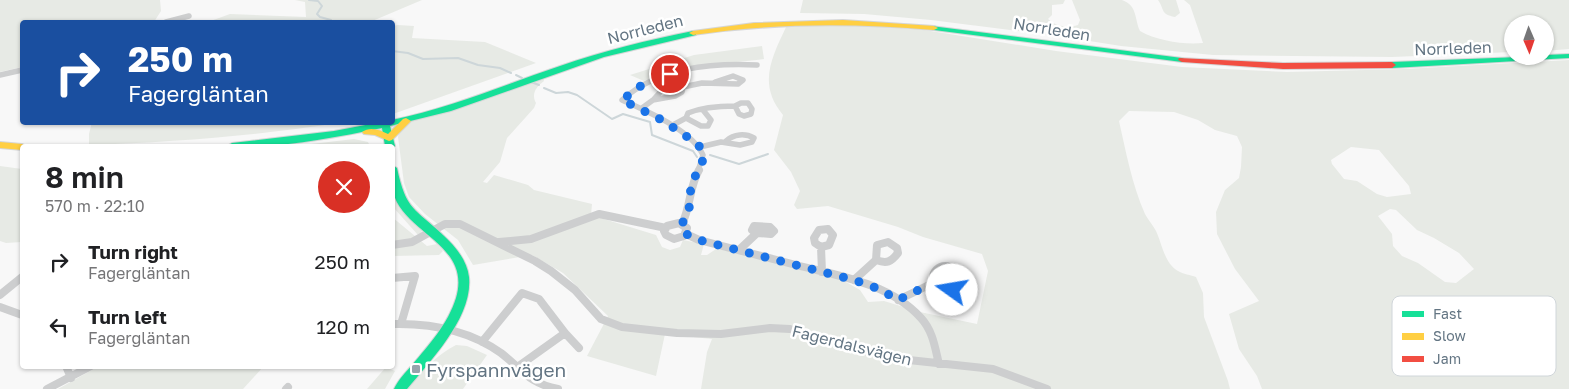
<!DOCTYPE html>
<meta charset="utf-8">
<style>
:root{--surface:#fff;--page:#f2f2f2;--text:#202124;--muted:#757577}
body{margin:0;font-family:"Golos Text",sans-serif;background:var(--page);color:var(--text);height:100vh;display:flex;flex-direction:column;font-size:19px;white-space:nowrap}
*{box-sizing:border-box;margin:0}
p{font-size:16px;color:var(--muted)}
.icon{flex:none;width:28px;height:28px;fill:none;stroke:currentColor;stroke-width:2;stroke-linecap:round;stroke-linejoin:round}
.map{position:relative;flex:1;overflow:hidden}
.sheet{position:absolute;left:20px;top:144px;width:375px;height:225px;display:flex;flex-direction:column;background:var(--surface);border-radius:5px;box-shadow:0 1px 4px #0004}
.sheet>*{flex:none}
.top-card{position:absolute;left:20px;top:20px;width:375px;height:105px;border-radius:5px;box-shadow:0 1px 4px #0004;background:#1a4fa0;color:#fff;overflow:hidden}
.needle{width:32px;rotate:178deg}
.fabs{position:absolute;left:1504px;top:15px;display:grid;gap:10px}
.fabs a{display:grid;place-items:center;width:50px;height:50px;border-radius:50%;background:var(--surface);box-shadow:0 1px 4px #0004;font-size:25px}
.pin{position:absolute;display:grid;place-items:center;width:42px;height:42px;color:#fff;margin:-21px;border:2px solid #fff;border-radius:50%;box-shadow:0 1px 5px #0007}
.me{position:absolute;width:55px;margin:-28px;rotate:283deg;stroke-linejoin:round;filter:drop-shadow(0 0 4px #0008)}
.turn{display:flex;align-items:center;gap:18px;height:105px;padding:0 25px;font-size:22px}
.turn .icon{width:65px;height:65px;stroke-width:2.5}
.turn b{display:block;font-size:35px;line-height:42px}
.round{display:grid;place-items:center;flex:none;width:52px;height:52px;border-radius:26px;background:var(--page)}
.summary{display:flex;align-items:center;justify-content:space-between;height:85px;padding:0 25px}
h1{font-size:30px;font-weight:600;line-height:38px}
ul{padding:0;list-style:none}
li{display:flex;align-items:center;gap:15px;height:65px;padding:0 25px}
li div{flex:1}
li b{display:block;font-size:19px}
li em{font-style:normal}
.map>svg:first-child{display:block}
.green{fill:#e7eae5;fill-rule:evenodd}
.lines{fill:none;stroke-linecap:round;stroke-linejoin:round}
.stream{stroke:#cdd6d9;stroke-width:2}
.fast-casing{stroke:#d5d6d7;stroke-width:2}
.slow-casing{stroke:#d5d6d7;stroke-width:2}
.jam-casing{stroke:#d5d6d7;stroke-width:2}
.street-far1{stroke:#cdcecf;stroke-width:5.5}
.street{stroke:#cdcecf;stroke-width:8}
.fast{fill:#16e098;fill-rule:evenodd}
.slow{fill:#ffcf43;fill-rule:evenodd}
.jam{fill:#f24e42;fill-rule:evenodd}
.route{stroke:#1a73e8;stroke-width:9;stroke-dasharray:0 16.2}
.poi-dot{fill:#97a3ac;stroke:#fff;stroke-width:2}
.labels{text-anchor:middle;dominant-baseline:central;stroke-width:5;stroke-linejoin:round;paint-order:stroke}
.street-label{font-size:16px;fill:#637583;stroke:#fff}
.near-poi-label{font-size:19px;fill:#637583;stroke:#fff;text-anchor:start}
.key{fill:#fff;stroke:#d0d6da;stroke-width:1}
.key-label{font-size:14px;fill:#637583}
</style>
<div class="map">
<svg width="1569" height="389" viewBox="0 0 1569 389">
<rect width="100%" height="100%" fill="#f8f8f8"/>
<path class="green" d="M0 0H160L161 11 154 22H22V47L0 52Z
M295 0H422L370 22H208L230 14 306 17 305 2Z
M803 0H1065L1063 4 1052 5V15L1048 19C1057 27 1067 28 1078 25L1080 20 1072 0H1122C1138 6 1134 18 1140 31 1157 41 1185 45 1203 43L1190 5 1184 0H1569V49L1545 51V24H1512V52L1392 57 1213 55 1121 46 1058 36 931 20 864 14 800 13Z
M1158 0H1176L1180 13 1175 17C1160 14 1165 10 1158 0Z
M398 25 414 26 412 38 485 42 536 63 393 114V26Z
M787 25H852L918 29 1056 51 1182 67 1287 72 1405 69 1569 60V389H1262L1257 376 1239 349 1229 314 1259 301 1235 269 1217 234 1216 212 1225 190 1239 178 1241 167 1242 147 1237 136 1215 130 1198 120 1174 112 1129 111 1119 121C1126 152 1132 185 1145 214 1148 220 1153 225 1156 231 1162 243 1164 263 1178 271 1183 274 1191 275 1196 277L1203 293 1204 317 1228 381 1230 389H701L707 352 712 339 665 334 656 376 587 356 608 316 563 273 532 255 473 265 458 240 425 214 409 197 404 183 398 137 400 128 407 122 543 78 544 81C536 87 531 94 536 103L534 108 507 138 500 162 483 182 487 183 494 175 528 185 534 190 592 204 591 215 656 235 662 247 670 250 680 247 683 240 704 244 701 255H707L716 249 730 251 839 278 860 290 868 302 884 301 920 312 977 324 988 271 982 254 923 237 898 227 828 206 797 209 794 205 800 191 791 172 774 150 783 115C757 84 772 57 787 25ZM1351 147 1379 150 1409 186 1411 194 1387 197 1377 194 1357 181 1344 179 1332 164 1331 160ZM1390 209 1396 210 1417 230 1434 238 1459 253 1474 269 1456 283 1445 282 1418 263 1402 256 1393 246 1392 234 1378 216Z
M762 46 764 59C725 64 680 65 644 81L630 75 694 55Z
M22 47V67L0 72V52Z
M92 122H337V123C255 136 173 142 89 145V134Z
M354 139 368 142 370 146H294Z
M0 166 22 169V242L6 243 0 241Z
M392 194 422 230 421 235H418L393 207Z
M392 217 427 246 437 244 443 251 439 255 393 256Z
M941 266H947L952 271 954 286 949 290 943 289 935 282 936 270Z
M456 345 467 346 487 355 463 389H407C422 371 435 356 456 345Z
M99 366H264L243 389H58Z
M386 367 395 371 385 389H367Z"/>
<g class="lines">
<path class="stream" d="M309 0 318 1 322 6 317 14 320 17 331 20
M392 51 408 53 423 59 458 58 478 65 500 68 511 73
M516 75 522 78
M531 82 539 85
M544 88 556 93 568 92 577 95 612 119 623 114 650 122 652 135 693 151 697 157
M710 155 739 164 768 154"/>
<defs>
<path id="fast" d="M931 26 1182 58 1186 60 1182 62 934 30 930 28Z
M693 31H696V35L604 57 451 111 390 126 395 146 392 148V146H385L382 128C333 138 277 149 227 146L232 143 334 131 381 122H392V120C450 108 504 85 560 66 603 51 648 40 693 31Z
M1569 54V58L1392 68 1388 65 1392 62 1545 56V55Z
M392 165 397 168C406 211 415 208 443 235 455 246 467 260 469 277 473 317 431 360 407 389H394C398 380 406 372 412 365 429 345 448 324 456 298 472 244 404 234 393 192 391 184 392 173 392 165Z"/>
<path id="slow" d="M843 20 934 26 938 28 934 30C853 23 774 23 693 35L689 33 693 31 754 23Z
M406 118 411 121 392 140 389 141 375 135 364 134 362 132C370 126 380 130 388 134L403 119Z
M0 142 22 144 26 146H22V150L0 148Z"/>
<path id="jam" d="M1179 58 1283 63 1392 62 1396 65 1392 68 1283 69 1182 62 1178 60Z"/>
</defs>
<use href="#fast" class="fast-casing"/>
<use href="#slow" class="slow-casing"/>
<use href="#jam" class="jam-casing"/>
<path class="street-far1" d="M166 22 189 16
M0 75 22 70
M654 99 662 90 683 87
M741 103H748L752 109 751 114 744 116 739 114 735 106Z
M642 108 653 100 675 96 682 92 683 87 702 83 738 84 743 80 733 76 715 82
M686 118 701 126H708L711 120 703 110
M671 126 686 118 688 113C703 107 719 106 735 106
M700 147 721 142 740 145 752 142 754 138C745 133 734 134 726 141
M698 171 703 155C692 130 646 111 622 100 659 67 710 63 757 65"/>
<path class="street" d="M679 223 687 228 684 236 674 239 666 235 664 231 667 226Z
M682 224C691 206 689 187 699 170
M754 226 770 227 774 231 771 234 757 233 752 230Z
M828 229 833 235 829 245 821 247 815 243 814 238 819 230Z
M686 234 699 240C731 248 764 257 796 265 839 276 889 283 921 318 933 331 935 348 939 364
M499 242 531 239 599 214 666 228
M888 242 897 248 898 253C891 262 887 264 876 260L877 245Z
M392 245 412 242 445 224H460L535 261 551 271 575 290 601 319 622 327 677 333 721 334 770 328 790 329 890 358 993 369 1047 389
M821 247 822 272
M739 250 757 233
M933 278a12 12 0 1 1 24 0a12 12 0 1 1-24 0Z
M392 278 415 276 401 324
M854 280 876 260
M0 295 22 277
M898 300 933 283
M0 307 22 315
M392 324C430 323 469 330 501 353 523 370 528 383 558 389
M565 333 579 348
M482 342 522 293 539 299 565 333 516 368
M66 366 71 378
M47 389 91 366
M286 389 288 387"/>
<use href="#fast" class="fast"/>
<use href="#slow" class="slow"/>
<use href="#jam" class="jam"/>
</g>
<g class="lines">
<path class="route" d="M670 74 646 82 622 100 662 120 698 144 703 153V160L691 185 689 210 682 224 687 228 686 234 699 240 854 280 879 289 898 300 933 283 942 291 952 290"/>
</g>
<rect class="poi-dot" x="411" y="364" width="10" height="10" rx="2.5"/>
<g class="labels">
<g class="street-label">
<text transform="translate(645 29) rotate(-14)">Norrleden</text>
<text transform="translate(1052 29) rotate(9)">Norrleden</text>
<text transform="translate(1453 48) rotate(-2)">Norrleden</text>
<text transform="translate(852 345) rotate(14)">Fagerdalsvägen</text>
</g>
<g class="near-poi-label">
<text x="426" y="369">Fyrspannvägen</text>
</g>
</g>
<rect x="1392" y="296" width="164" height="80" rx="8" class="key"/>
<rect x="1402" y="311" width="22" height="6" fill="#16e098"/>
<rect x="1402" y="333" width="22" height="7" fill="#ffcf43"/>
<rect x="1402" y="356" width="22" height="6" fill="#f24e42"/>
<g class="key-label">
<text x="1433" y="319">Fast</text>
<text x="1433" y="341">Slow</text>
<text x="1433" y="364">Jam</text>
</g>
</svg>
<div class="fabs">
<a><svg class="needle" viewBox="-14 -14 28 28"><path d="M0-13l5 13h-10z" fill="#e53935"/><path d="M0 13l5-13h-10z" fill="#757577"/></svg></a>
</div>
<div class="pin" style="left:670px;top:74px;background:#d93025"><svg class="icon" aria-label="arrive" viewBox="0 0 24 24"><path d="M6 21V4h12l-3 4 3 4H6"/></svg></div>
<svg class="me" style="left:952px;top:290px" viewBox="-20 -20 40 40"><circle r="19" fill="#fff"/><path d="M0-13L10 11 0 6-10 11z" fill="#1a73e8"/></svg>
<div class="top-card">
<div class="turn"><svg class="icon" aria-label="right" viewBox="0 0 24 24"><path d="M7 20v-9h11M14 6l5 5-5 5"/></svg><div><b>250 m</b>Fagergläntan</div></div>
</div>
<section class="sheet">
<div class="summary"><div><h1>8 min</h1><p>570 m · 22:10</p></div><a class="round" style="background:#d93025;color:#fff"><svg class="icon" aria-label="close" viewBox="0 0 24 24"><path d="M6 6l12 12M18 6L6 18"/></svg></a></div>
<ul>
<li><svg class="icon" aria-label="right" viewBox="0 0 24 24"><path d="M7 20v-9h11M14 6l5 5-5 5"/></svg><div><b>Turn right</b><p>Fagergläntan</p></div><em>250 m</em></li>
<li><svg class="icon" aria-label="left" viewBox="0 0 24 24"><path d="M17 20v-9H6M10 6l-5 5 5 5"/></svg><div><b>Turn left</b><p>Fagergläntan</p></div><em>120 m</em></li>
</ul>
</section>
</div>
